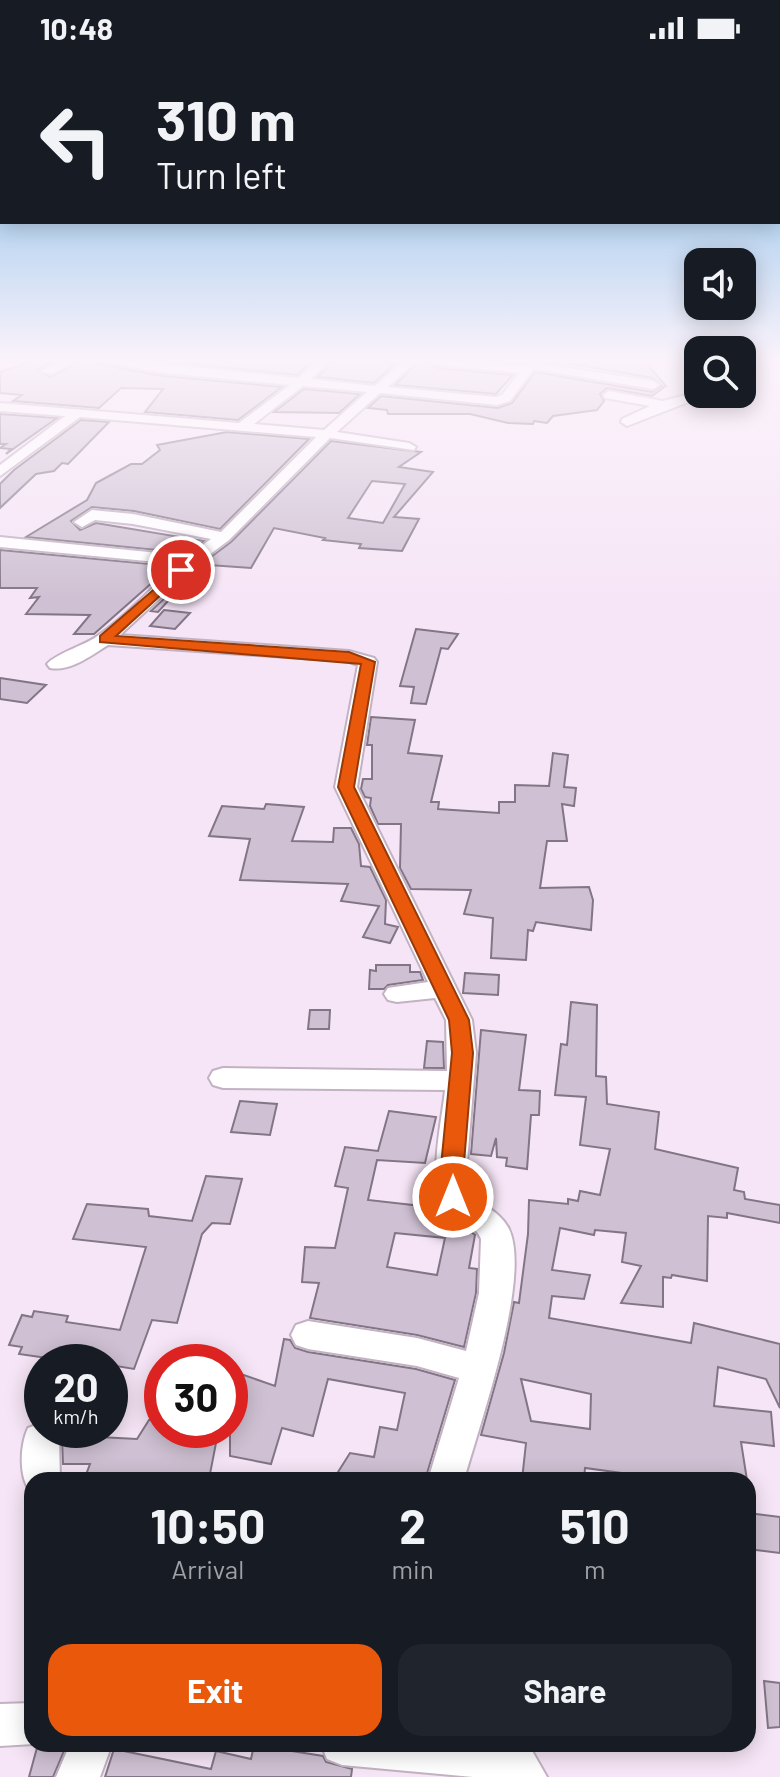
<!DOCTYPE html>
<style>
:root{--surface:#171b24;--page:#20242c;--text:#f1f3f6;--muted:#9ea1a6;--accent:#ea580c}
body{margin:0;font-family:Barlow,sans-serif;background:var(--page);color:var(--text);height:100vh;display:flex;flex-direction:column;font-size:30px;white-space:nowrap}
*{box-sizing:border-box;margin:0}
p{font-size:26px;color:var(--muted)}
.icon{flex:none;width:44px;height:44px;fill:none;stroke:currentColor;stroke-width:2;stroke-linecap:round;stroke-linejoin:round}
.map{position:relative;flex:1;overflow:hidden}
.side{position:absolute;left:24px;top:1416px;width:732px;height:280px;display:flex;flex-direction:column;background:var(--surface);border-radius:24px;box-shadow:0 4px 20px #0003}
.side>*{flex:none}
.guide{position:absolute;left:0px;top:0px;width:780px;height:168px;box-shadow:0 4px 20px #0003;background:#171b24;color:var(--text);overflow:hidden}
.buttons{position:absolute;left:684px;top:192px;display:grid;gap:16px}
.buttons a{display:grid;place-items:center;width:72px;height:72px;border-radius:16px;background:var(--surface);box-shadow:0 4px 20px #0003;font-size:40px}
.speed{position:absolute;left:24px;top:1288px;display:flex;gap:16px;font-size:40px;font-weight:700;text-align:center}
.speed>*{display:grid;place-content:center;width:104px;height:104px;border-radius:50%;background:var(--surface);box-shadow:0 4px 20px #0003;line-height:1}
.speed small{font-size:20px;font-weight:400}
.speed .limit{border:12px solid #d22;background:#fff;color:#111}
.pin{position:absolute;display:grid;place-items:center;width:68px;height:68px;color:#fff;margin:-34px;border:4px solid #fff;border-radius:50%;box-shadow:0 2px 8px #0007}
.me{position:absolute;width:88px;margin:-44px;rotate:0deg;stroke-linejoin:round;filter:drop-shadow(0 0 6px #0008)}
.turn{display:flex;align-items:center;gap:28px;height:168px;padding:0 24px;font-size:36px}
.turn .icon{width:104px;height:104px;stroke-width:2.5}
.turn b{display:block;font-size:56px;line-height:68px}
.eta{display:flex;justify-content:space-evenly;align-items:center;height:136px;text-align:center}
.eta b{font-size:48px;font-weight:700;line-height:56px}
.primary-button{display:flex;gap:16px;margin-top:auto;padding:16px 24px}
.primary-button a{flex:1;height:92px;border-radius:24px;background:var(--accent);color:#fff;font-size:32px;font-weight:700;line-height:92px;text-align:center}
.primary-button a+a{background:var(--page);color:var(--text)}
.status{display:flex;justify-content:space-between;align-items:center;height:56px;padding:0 40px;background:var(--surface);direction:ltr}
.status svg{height:22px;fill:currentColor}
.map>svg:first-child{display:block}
.building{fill:#cfc1d3;stroke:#827585;stroke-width:2;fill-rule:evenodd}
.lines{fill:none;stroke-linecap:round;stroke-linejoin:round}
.minor-casing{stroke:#c2b2c2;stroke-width:4}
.minor{fill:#fff;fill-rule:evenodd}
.route{fill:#ea580c;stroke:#983908;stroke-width:2}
</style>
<div class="status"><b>10:48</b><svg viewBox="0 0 49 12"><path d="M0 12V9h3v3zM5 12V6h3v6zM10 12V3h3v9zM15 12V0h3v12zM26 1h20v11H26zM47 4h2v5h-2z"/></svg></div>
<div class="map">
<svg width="780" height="1721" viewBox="0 0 780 1721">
<rect width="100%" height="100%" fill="#f6e5f6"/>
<path class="building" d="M42 303H58L38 314 50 321 85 303 87 306 163 320 282 331 238 364 145 356 163 333 121 332 99 352 13 345 22 339 0 337V316Z
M182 303H315L297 319 182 307Z
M335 303H366L364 306 396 307 374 327 318 321Z
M421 303H431L428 307 437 312 513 319 496 338 395 329Z
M544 303H643L666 330 652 340 607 332 600 338 604 345 597 354 553 360 547 367 534 365 533 368 508 367 470 358H388L387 354 368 352 381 340 498 352 512 347 535 316 652 336 662 330 653 322Z
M304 333 360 338 339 357 274 356Z
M0 358 57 362 6 398 11 393 0 392 6 388H0Z
M81 364 109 366 68 408 62 407 54 415 36 418 0 452V428L14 414Z
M227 376 309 383 220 473 134 455 92 451 71 465 80 474 96 467 204 485 187 497 26 481 87 444 96 427 131 408H142L160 394 157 389Z
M331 385 421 396 399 411 433 416 394 461 419 463 402 495 359 492 361 488 323 484 325 482 274 472 251 512 209 509 196 521H190L158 556 151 555 199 510 231 486ZM372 425 405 428 383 467 348 462Z
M0 494 171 510 94 578H74L90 559 26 558 39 541 30 542 37 532H0Z
M164 554 190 557 175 573 150 570Z
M416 573 458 578 448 593 441 592 426 648 411 647 414 631 400 630Z
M0 622 46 629 27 647 0 643Z
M371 661 415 664 408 697 442 700 431 746H439L438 753 499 757V746H515V729L549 730 553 697 568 699 564 731 576 732 574 750 562 748 567 785H547L540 832 589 831 593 844 591 874 536 866 533 875 528 874 526 904 491 902 493 862 464 858 471 834 411 833 400 812 401 768H378L370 750 371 742 365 741 361 733 363 723H372V689H367Z
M266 748 304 751 292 785 333 786 334 772H351L359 788 361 810 370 811 386 844 385 868 398 871 390 887 363 881 379 850 341 845 348 828 240 824 250 783 209 780 222 750 264 753Z
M376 909H410V916H420L423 924 388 929 384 933H369L370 914 376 915Z
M465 917 499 919 498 939 463 937Z
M571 946 597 949 596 1020 606 1021 607 1048 659 1056 655 1093 738 1112 734 1134 744 1136 745 1143 780 1149V1167L727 1157V1162L708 1160 707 1225 672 1219 671 1222 663 1221V1251L621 1247 641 1210 622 1206 626 1177 595 1174 594 1179 560 1172 552 1214 590 1219 584 1243 552 1240 549 1262 691 1287 694 1267 780 1288V1352L766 1323 718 1311 714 1350 771 1356 774 1390 741 1386 747 1424 629 1418 585 1412 584 1424H522L526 1387 481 1379 504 1297 514 1246 519 1247 528 1178 529 1144 568 1148V1143L578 1145 580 1135 600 1139 610 1093 580 1089 586 1041 555 1039 561 988 567 989ZM521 1323 591 1338 590 1373 531 1365Z
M310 954H330L329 973H308Z
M481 974 526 979 519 1034 540 1035 539 1059H531L527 1113 506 1110 507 1102 497 1101 496 1082 491 1100 471 1098Z
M427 985 443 986 444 1012H424Z
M240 1045 277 1048 270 1079 231 1076Z
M389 1055 436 1061 425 1107 377 1104 368 1144 439 1152 438 1159 452 1161 475 1179 469 1212 477 1213 476 1237 464 1291 417 1279 310 1262 319 1227 302 1226 305 1191 335 1192 348 1132 335 1130 345 1091 378 1095ZM395 1177 445 1182 437 1219 387 1211Z
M206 1120 242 1123 230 1168 212 1167 202 1178 177 1267 152 1264 134 1313 110 1309V1306H75L19 1298 22 1291 9 1289 22 1259 32 1261 34 1255 68 1260 66 1266 120 1274 146 1191 73 1183 87 1148 148 1153 149 1160 192 1165Z
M284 1283 290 1284 295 1292 308 1296 416 1313 455 1324 425 1424H333L350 1397 374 1401 380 1371 397 1374 405 1337 328 1323 313 1380 282 1372 271 1408 230 1400V1319L241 1318 275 1330Z
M149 1364H162V1374H193L195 1386 216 1387 210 1418 201 1417 200 1424H84L90 1408H63L62 1383 58 1374H101L99 1381 137 1383Z
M748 1457 780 1461V1497L748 1493Z
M764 1625 780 1627V1671L768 1672Z
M38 1688H67L53 1721H29Z
M254 1689 323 1700 326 1706 352 1713 351 1721H105L114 1693 211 1713 216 1695 251 1703Z"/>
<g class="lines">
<defs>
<path id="minor" d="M65 303H80L51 318 41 315Z
M88 303H118L298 322 319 303H332L311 323 375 330 405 303H418L388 331 496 341 502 339 519 317 437 309 431 306 441 303 524 310 529 303H541L538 307 653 325 659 329 653 333 534 313 510 345 497 349 380 337 337 376 409 387 416 391 414 394 330 382 229 484 197 508 120 579 349 595 374 602 377 606 357 731 472 964 476 997 465 1131C477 1148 499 1153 509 1173 532 1222 479 1369 464 1424H428L459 1322 417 1310 308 1293 296 1289 291 1279 296 1269 308 1265 417 1282 466 1295 479 1237 481 1183C475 1167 455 1163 445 1150 427 1126 442 1065 445 1034L223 1032 213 1029 209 1022 213 1015 223 1012 447 1015 446 964 435 942 397 946 388 944 384 938 388 932 428 926 335 731 358 609 347 605 108 589C92 599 70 616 50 612L47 608C57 597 83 590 96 581 126 561 151 532 178 508L0 491V481L188 500 211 483 133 468 95 464 82 471 74 466 92 454 133 458 221 476 316 381 80 361 0 420V409L65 360 0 355V347L239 367 290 329 164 317ZM303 330 367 336 324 374 254 368Z
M609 335 663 345 698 336 709 338 627 370 621 366 622 363 650 350 605 342 603 339Z
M42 1367V1374H55L59 1383 60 1424H32V1437C18 1423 20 1389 28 1372Z
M32 1647V1688H34L0 1690V1648Z
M70 1688H112L100 1721H56Z
M321 1688H520L531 1693 547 1721H473L342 1709 327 1703Z"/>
</defs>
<use href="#minor" class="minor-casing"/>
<use href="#minor" class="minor"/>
</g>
<linearGradient id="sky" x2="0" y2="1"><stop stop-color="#6cb1e5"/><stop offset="0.56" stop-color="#fbf3fb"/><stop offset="1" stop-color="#fbf3fb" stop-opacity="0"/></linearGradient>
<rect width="780" height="544" fill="url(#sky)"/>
<path class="route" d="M181 510 185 511V517L116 580 349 596 375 606 354 731 469 964 473 997 462 1131 464 1141 461 1148 453 1150 445 1148 439 1131 452 997 449 964 338 731 361 608 100 586V580Z"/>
</svg>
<div class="buttons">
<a><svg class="icon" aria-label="sound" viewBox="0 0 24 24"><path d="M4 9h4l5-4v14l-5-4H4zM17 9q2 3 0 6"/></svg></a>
<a><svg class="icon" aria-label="search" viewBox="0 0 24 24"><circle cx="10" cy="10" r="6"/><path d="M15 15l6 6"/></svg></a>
</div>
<div class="speed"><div>20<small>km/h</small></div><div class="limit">30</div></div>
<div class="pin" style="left:181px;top:514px;background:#d93025"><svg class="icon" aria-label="arrive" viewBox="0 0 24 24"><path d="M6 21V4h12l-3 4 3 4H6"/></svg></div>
<svg class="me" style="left:453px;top:1141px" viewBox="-20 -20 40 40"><circle r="17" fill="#ea580c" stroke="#fff" stroke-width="3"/><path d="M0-11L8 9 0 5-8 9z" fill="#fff"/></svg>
<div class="guide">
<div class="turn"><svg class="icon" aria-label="left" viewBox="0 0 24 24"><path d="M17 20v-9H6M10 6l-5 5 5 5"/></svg><div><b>310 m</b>Turn left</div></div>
</div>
<section class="side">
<div class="eta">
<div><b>10:50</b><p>Arrival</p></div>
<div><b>2</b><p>min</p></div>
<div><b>510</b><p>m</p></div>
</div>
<div class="primary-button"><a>Exit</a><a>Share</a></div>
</section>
</div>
